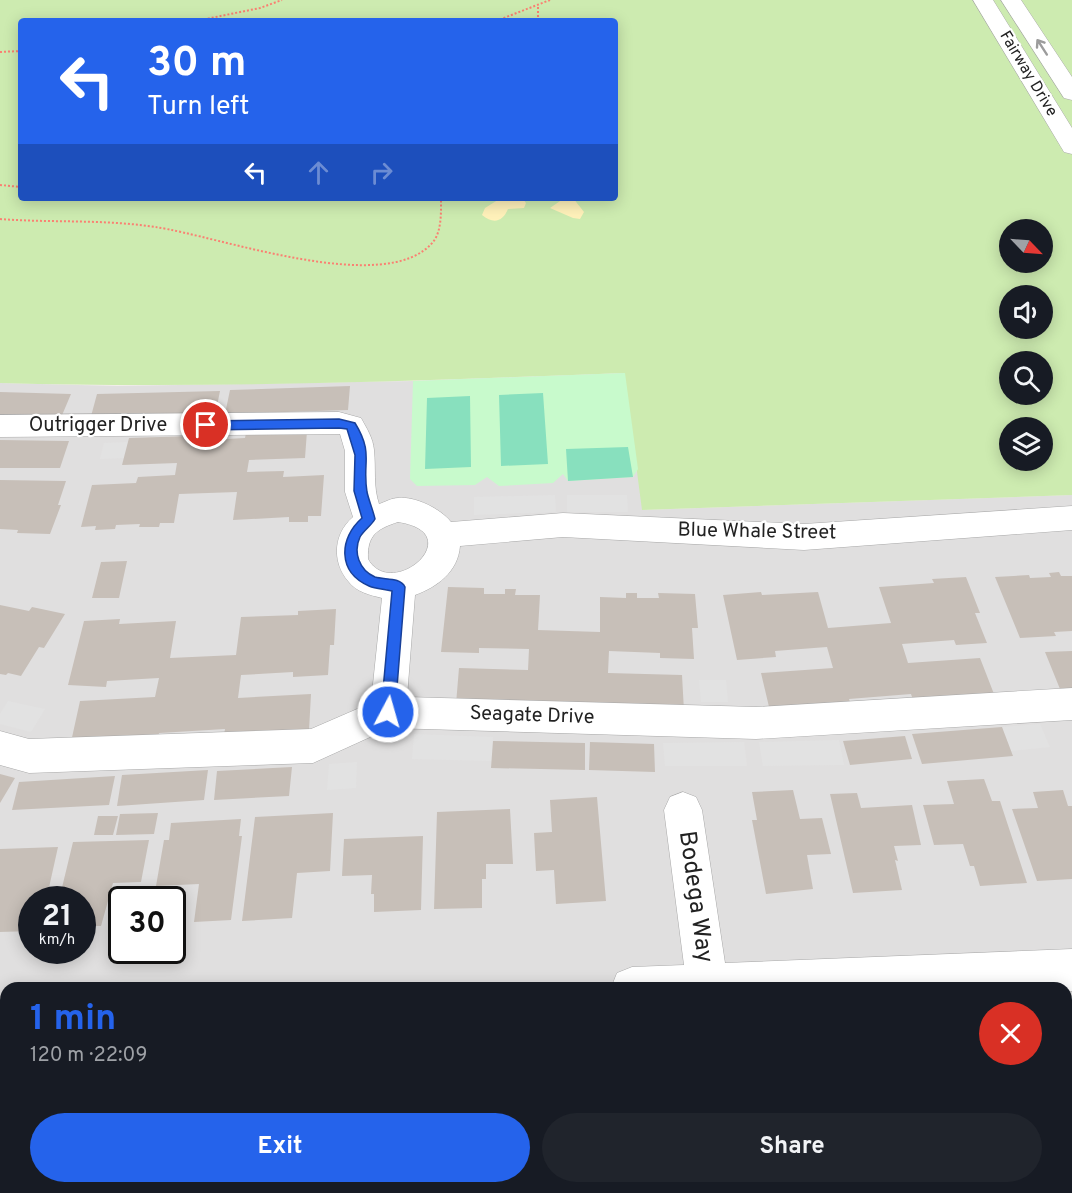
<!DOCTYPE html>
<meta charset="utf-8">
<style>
:root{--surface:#171b24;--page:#20242c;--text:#f1f3f6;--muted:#9ea1a6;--accent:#2563eb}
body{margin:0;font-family:Overpass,sans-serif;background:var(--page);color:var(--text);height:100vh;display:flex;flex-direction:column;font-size:22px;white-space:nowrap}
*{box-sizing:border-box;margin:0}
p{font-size:20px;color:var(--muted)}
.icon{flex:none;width:33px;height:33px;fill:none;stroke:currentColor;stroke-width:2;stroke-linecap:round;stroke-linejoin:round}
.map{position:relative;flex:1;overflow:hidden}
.drawer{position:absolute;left:0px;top:982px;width:1072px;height:212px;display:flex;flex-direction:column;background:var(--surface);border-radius:18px 18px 0 0;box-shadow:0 3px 15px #0003}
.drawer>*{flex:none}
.banner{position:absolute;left:18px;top:18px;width:600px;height:183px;border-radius:6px;box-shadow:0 3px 15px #0003;background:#2563eb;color:#fff;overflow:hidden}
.needle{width:39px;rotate:115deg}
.buttons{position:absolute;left:999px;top:219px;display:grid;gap:12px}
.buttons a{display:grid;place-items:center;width:54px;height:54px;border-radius:50%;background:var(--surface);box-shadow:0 3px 15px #0003;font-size:30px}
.speed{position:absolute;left:18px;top:886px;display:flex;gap:12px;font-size:30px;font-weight:700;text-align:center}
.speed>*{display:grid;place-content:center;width:78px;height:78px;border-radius:50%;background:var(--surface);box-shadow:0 3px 15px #0003;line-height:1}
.speed small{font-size:15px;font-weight:400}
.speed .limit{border:3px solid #111;border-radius:9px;background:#fff;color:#111}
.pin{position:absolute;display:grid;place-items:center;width:51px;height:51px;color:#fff;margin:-26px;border:3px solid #fff;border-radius:50%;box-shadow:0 2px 6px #0007}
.me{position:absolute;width:66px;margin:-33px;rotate:6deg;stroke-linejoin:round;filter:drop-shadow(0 0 4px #0008)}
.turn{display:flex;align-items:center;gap:21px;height:126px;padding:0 30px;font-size:27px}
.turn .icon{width:78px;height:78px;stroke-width:2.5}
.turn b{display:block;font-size:42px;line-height:51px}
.lanes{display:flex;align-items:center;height:57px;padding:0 30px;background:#0003;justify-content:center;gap:30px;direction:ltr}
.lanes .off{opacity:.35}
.round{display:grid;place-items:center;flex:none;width:63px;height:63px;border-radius:32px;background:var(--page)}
.overview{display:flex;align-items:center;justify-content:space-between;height:102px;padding:0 30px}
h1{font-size:36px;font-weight:700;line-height:45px;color:var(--accent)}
.cta{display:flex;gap:12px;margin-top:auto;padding:12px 30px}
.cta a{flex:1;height:69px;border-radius:36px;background:var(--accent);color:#fff;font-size:24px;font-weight:700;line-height:69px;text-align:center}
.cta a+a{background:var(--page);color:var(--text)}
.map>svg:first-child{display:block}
.residential{fill:#e0dfdf;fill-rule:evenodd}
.grass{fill:#cdebb0;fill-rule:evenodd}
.sand{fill:#fff1ba}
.park{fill:#c8facc}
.pitch{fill:#88e0be}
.parking{fill:#e2e2e2}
.building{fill:#c7bfb8}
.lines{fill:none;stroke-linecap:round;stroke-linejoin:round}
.minor-casing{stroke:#a9a9a9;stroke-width:1}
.path{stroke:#fa8072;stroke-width:2;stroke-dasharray:2 2;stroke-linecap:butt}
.minor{fill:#fff;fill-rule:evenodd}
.oneway{stroke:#9c9c9c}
.route{fill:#2563eb;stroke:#184099;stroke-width:1.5}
.labels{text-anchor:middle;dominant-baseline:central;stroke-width:4.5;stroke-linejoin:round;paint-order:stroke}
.far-street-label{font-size:16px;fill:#222;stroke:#fff}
.street-label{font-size:20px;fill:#222;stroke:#fff}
.near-street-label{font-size:24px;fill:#222;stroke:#fff}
</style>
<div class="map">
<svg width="1072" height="1193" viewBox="0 0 1072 1193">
<rect width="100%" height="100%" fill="#f2efe9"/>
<path class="residential" d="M625 373 643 510 1072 495V1193H0V383L117 386 413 381ZM32 900H82V951H32ZM122 900H172V951H122ZM6 988H1066V1188H6Z"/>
<path class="grass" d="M0 0H1072V495L642 510 624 373C416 381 208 389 0 383ZM21 21H615V198H21ZM1010 230H1042V262H1010ZM1010 296H1042V328H1010ZM1010 362H1042V394H1010ZM1010 428H1042V460H1010Z"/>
<path class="sand" d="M501 198H522L526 203 524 208 508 209C503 221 494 225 482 215L485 208Z
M573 198 584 212 580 219 573 218 550 208 563 199Z"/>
<path class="park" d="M625 373 638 469 633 477 568 481 563 474 553 483 499 486 487 477 475 485 417 486 410 479 413 381Z"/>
<path class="pitch" d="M543 393 548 464 501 466 499 395Z
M470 396 471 467 425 469 427 398Z
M628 447 633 477 568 481 566 449Z"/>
<path class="parking" d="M128 442 124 458 100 459 104 443Z
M555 495 556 512 474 515V497Z
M567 495H627L628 512H567Z
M699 680H726L728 702H701Z
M8 701 45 709 31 732 0 724V714Z
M1040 724 1050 747 1011 751 1002 727Z
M414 734 493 737 492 761 412 759Z
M839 740 844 765 763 766 759 742Z
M744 742 747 766H665L663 743Z
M357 762 356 788 327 790 329 764Z"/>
<path class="building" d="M350 386 348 410 225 414 230 390Z
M220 391 215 416 90 420 97 394Z
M0 392 71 394 60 420 0 418Z
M307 431 305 458 249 460 247 472 284 471 283 477 324 475 321 516H308V522H289V517L233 520 237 492 179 494 174 523H160L159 527H139L140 524 116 525 115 529 95 530 96 526 81 527 92 485 136 483 138 477 175 475 177 463 122 465 129 438 191 436 190 441 245 438 246 433Z
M0 440 69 441 60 468H0Z
M0 480 66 481 58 505H61L50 534 17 533 18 530 0 529Z
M127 561 119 598H92L101 562Z
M1059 572 1061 576H1072V631L1054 632 1056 636 1020 638 995 577 1029 575 1030 578 1051 577 1049 573Z
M966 577 980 613H975L987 643 956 645 954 640 902 644 908 663 980 658 994 694 913 700 911 694 849 699 851 705 770 711 761 673 833 668 827 647 775 651 776 657 737 660 723 595 761 592 762 595 818 592 828 628 891 623 879 587 934 583 932 579Z
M448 587 484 588V594H505V589H516L515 595H540L538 630 600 632V597L626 598V593H637V598H659L658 593 695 594 698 628H692L694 659 660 658V653L609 651 608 673 682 675 684 711 456 704 459 668 528 670 529 649 479 648V653L441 652Z
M0 605 29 611 32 607 65 614 44 648 39 647 21 676 8 673 6 675 0 674Z
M336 609 334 645H330L328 675 293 677V672L241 675 238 698 311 694 309 730 224 735 225 729 159 733 158 738 71 742 80 701 155 697 159 678 107 681 106 687 68 685 84 621 120 619 119 624 176 621 170 658 236 655 241 617 298 615V611Z
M1072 651V688L1060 689 1045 652Z
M1002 727 1013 756 922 764 912 734Z
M905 736 912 759 850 765 843 741Z
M493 741 585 743V770L491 768Z
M590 742 654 744 655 772 589 770Z
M292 767 289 796 214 800 217 771Z
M208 770 204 800 117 806 122 775Z
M0 774 15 778 0 803Z
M115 776 109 805 12 810 19 782Z
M984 779 992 801H1000L1027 883 980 886 974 866H970L963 844 934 845 923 805 954 804 947 781Z
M793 790 800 819 822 818 831 854 807 855 813 889 766 894 752 820H757L752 792Z
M1063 790 1068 806H1072V879L1037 881 1012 809 1038 808 1033 792Z
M857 793 861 808 912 805 921 845 894 846 898 861 895 860 902 890 853 893 830 794Z
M597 797 606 901 556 904 554 870 536 871 534 833 552 832 550 800Z
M510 809 513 864H486V879H482V908L434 909 437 812Z
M158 813 154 834 116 835 120 814Z
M333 813 330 871 297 873 292 918 242 921 255 817Z
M98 816H118L113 835H94Z
M241 819 239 836H242L231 920 194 922 199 884 156 886 164 840H169L171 823Z
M423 836 421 910 374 912V894H371L372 875 342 876 344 839Z
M149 840 141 882 113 883 101 926H82V900H59L73 842Z
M58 847 48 892H53L51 900H32V931L0 932V849Z
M1067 1137 1072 1153V1193H1040L1039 1188H1066Z
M123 1188H178L177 1193H122Z
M223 1188H318V1193H222Z
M334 1188H428V1193H333Z
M551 1188H645L646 1193H551Z
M833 1188H865L866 1193H833Z
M881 1188H974L975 1193H931L930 1191 882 1193Z
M986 1188H1005L1006 1193H988Z"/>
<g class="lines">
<defs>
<path id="minor" d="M973 0H993L1072 128V154L1064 152 1061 147Z
M1001 0H1021L1072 77V100L1064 98Z
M339 412 361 418C367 429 373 438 374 450 376 469 373 486 379 504 385 502 392 498 398 498 415 496 441 509 451 522L563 513 804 524 1072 506V530L804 550 563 537 460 546C458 572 437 587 415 595L407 697 756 707 1072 688V720L756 739 390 728 313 763 29 773 0 765V731L29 739 311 729 371 703 382 598C370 595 356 592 348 581 332 562 333 534 353 517L345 492V451L340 434 0 437V415ZM398 522C471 533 392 602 368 559 367 535 377 529 398 522Z
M683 792 696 797 702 810 725 963 1072 949V991H1066V988H611L617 973 632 967 684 965 664 810 670 797Z
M6 1001V1043L0 1044V1002Z
M13 1188H59L58 1193H12Z"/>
</defs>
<use href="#minor" class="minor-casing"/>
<path class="path" d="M538 7V21
M196 21 260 8 282 0
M496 21 550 0
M0 52 21 51
M0 185 21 187
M0 219C52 223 103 219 155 227 219 236 386 298 433 242 442 231 441 211 441 198"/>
<use href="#minor" class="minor"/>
</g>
<defs><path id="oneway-shaft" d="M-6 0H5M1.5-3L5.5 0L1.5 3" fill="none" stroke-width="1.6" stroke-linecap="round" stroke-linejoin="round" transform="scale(1.5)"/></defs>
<use class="oneway" href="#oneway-shaft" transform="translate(1042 47) rotate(-123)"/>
<path class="route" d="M339 419 355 423C374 454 362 462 367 492 369 501 373 510 375 519 371 526 364 530 360 537 353 552 359 570 375 577 385 580 400 577 405 587L395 712 393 716 388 718 383 716 381 712 392 591C384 589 376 589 369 586 337 572 339 538 362 518L354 491 355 455 347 429 339 428 206 430 200 425 206 421Z"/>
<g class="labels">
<g class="far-street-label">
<text transform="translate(1028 74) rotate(59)">Fairway Drive</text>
</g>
<g class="street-label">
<text x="98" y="426">Outrigger Drive</text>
<text transform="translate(757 532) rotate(1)">Blue Whale Street</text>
<text transform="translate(532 716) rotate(2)">Seagate Drive</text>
</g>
<g class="near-street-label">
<text transform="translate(695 897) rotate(82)">Bodega Way</text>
</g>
</g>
</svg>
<div class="buttons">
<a><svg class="needle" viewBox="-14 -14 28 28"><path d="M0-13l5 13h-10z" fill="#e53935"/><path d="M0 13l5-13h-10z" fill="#9ea1a6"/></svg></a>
<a><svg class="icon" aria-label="sound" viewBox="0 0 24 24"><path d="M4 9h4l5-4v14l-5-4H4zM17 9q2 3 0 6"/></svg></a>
<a><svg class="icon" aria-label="search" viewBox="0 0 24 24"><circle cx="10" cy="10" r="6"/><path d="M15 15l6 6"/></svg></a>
<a><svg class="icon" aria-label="layers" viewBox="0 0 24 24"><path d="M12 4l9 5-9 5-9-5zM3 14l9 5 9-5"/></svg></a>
</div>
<div class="speed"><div>21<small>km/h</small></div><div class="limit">30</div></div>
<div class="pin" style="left:206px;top:425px;background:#d93025"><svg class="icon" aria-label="arrive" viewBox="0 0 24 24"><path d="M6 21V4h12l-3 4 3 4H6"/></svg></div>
<svg class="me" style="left:388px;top:712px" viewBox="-20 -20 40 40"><circle r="17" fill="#2563eb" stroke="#fff" stroke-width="3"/><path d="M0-11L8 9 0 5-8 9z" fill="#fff"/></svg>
<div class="banner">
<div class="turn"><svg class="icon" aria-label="left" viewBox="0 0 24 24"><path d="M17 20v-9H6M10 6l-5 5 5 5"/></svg><div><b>30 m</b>Turn left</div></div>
<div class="lanes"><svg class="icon" aria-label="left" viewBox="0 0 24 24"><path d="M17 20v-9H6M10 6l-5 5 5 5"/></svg><svg class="icon off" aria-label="ahead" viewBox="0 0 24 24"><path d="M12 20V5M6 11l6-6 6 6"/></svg><svg class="icon off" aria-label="right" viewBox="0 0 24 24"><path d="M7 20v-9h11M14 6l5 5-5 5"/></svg></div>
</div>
<section class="drawer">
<div class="overview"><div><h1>1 min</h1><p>120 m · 22:09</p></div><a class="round" style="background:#d93025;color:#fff"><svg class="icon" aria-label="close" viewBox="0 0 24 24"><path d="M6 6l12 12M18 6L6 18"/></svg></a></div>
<div class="cta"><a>Exit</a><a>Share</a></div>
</section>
</div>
